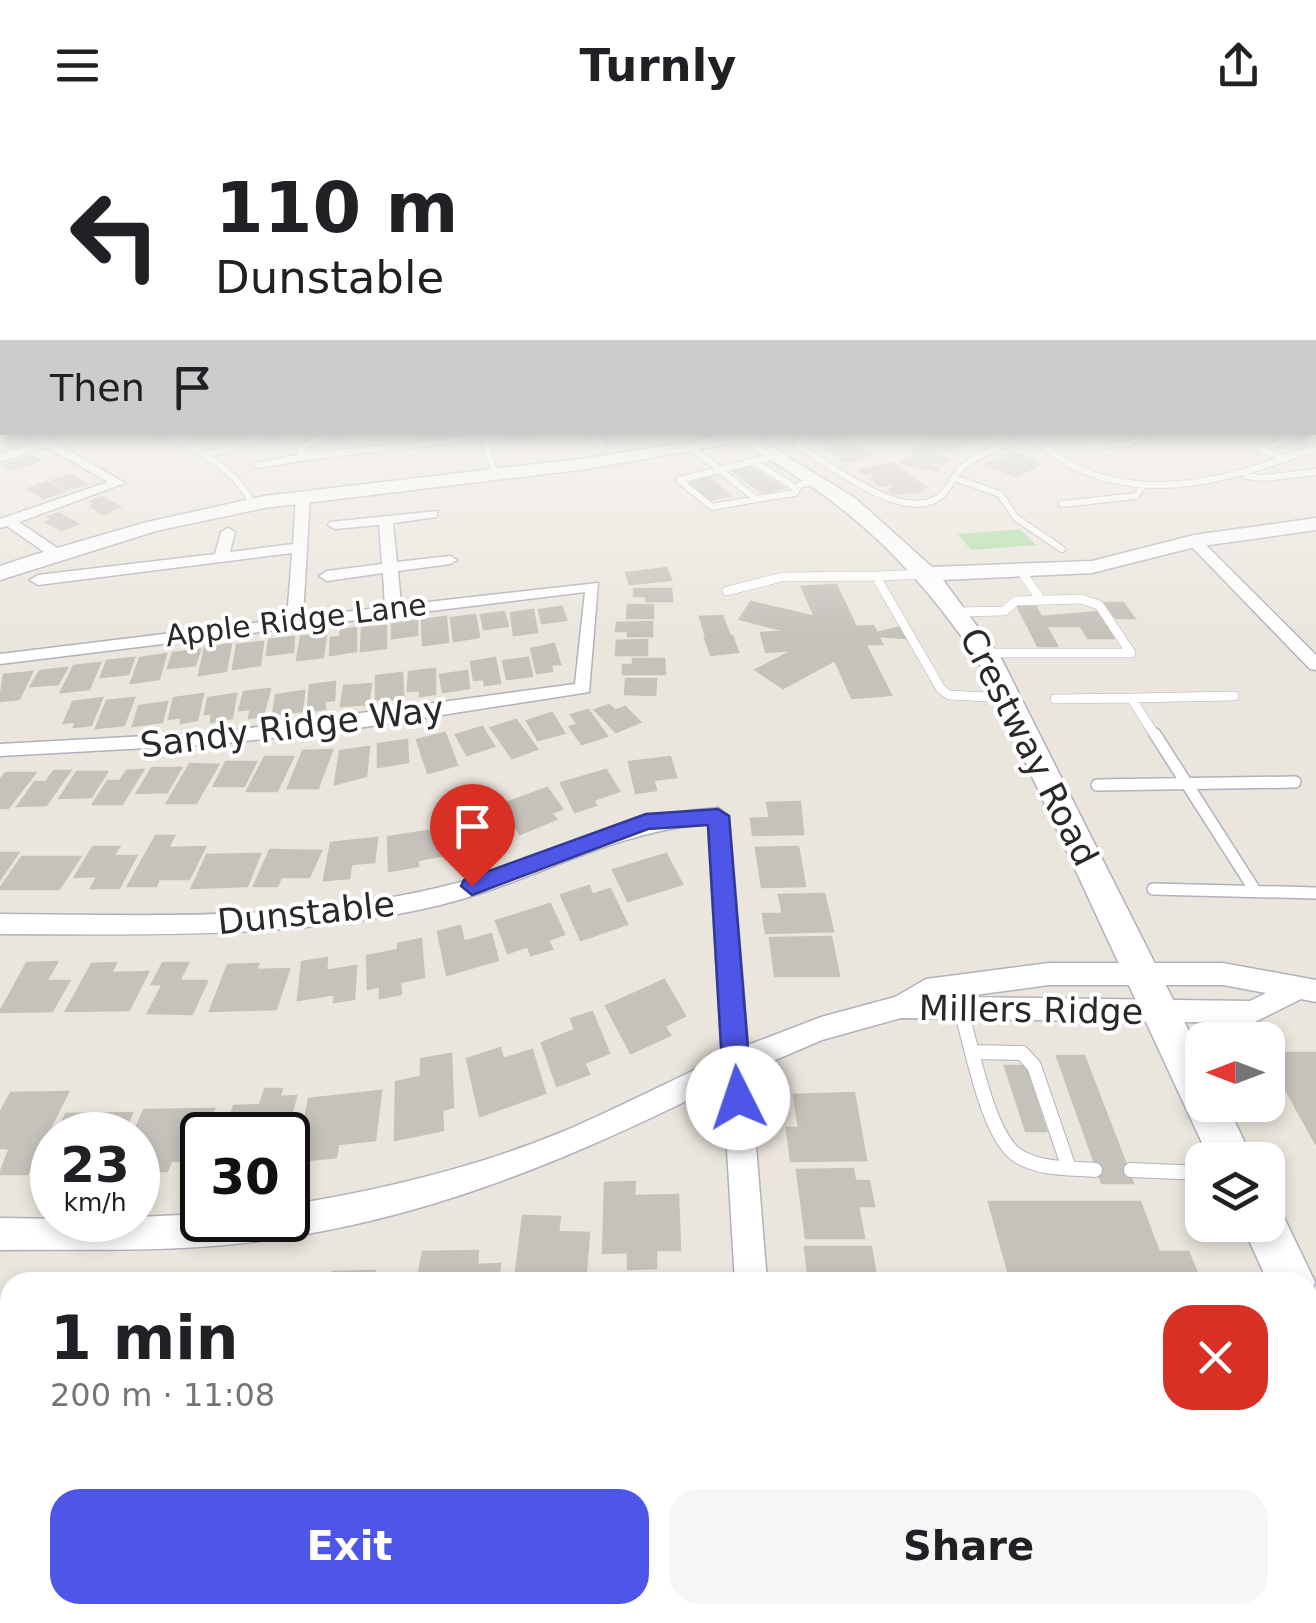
<!DOCTYPE html>
<meta charset="utf-8">
<style>
:root{--surface:#fff;--page:#f6f6f6;--text:#202124;--muted:#757577;--accent:#4d56e6}
body{margin:0;font-family:"DejaVu Sans",sans-serif;background:var(--page);color:var(--text);height:100vh;display:flex;flex-direction:column;font-size:38px;white-space:nowrap}
*{box-sizing:border-box;margin:0}
p{font-size:32px;color:var(--muted)}
.icon{flex:none;width:55px;height:55px;fill:none;stroke:currentColor;stroke-width:2;stroke-linecap:round;stroke-linejoin:round}
.map{position:relative;flex:1;overflow:hidden}
.drawer{position:absolute;left:0px;top:1142px;width:1318px;height:352px;display:flex;flex-direction:column;background:var(--surface);border-radius:30px 30px 0 0;box-shadow:0 5px 15px #0003}
.drawer>*{flex:none}
.banner{position:absolute;left:0px;top:0px;width:1318px;height:305px;box-shadow:0 5px 15px #0003;background:#fff;color:var(--text);overflow:hidden}
.needle{width:65px;rotate:270deg}
.fabs{position:absolute;left:1185px;top:892px;display:grid;gap:20px}
.fabs a{display:grid;place-items:center;width:100px;height:100px;border-radius:20px;background:var(--surface);box-shadow:0 5px 15px #0003;font-size:50px}
.speed{position:absolute;left:30px;top:982px;display:flex;gap:20px;font-size:50px;font-weight:700;text-align:center}
.speed>*{display:grid;place-content:center;width:130px;height:130px;border-radius:50%;background:var(--surface);box-shadow:0 5px 15px #0003;line-height:1}
.speed small{font-size:25px;font-weight:400}
.speed .limit{border:5px solid #111;border-radius:15px;background:#fff;color:#111}
.pin{position:absolute;display:grid;place-items:center;width:85px;height:85px;color:#fff;margin:-102px -42px;border-radius:50% 50% 50% 0;rotate:-45deg;box-shadow:0 0 10px #0007}
.pin .icon{rotate:45deg}
.me{position:absolute;width:110px;margin:-55px;rotate:356deg;stroke-linejoin:round;filter:drop-shadow(0 0 8px #0008)}
.turn{display:flex;align-items:center;gap:35px;height:210px;padding:0 50px;font-size:45px}
.turn .icon{width:130px;height:130px;stroke-width:2.5}
.turn b{display:block;font-size:70px;line-height:85px}
.then{display:flex;align-items:center;height:95px;padding:0 50px;background:#0003;gap:20px;font-size:38px}
.round{display:grid;place-items:center;flex:none;width:105px;height:105px;border-radius:30px;background:var(--page)}
.overview{display:flex;align-items:center;justify-content:space-between;height:170px;padding:0 50px}
h1{font-size:60px;font-weight:800;line-height:75px}
.button{display:flex;gap:20px;margin-top:auto;padding:20px 50px}
.button a{flex:1;height:115px;border-radius:30px;background:var(--accent);color:#fff;font-size:40px;font-weight:800;line-height:115px;text-align:center}
.button a+a{background:var(--page);color:var(--text)}
header{display:flex;justify-content:space-between;align-items:center;height:130px;padding:0 50px;background:var(--surface);font-size:45px;font-weight:800}
.map>svg:first-child{display:block}
.green{fill:#abdb9f}
.building{fill:#c5c2bc;stroke:#c5c2b6;stroke-width:2.5}
.lines{fill:none;stroke-linecap:round;stroke-linejoin:round}
.lane-far4-casing{stroke:#b0b1bb;stroke-width:8}
.lane-far3-casing{stroke:#b0b1bb;stroke-width:10}
.lane-far2-casing{stroke:#b0b1bb;stroke-width:14}
.lane-far1-casing{stroke:#b0b1bb;stroke-width:16}
.lane-casing{stroke:#b0b1bb;stroke-width:20}
.street-casing{stroke:#b0b1bb;stroke-width:3}
.secondary-casing{stroke:#b0b1bb;stroke-width:3}
.lane-far4{stroke:#fff;stroke-width:6}
.lane-far3{stroke:#fff;stroke-width:9}
.lane-far2{stroke:#fff;stroke-width:11}
.lane-far1{stroke:#fff;stroke-width:14}
.lane{stroke:#fff;stroke-width:18}
.street{fill:#fff;fill-rule:evenodd}
.secondary{fill:#fff;fill-rule:evenodd}
.route{fill:#4d56e6;stroke:#323896;stroke-width:2.5}
.labels{text-anchor:middle;dominant-baseline:central;stroke-width:8;stroke-linejoin:round;paint-order:stroke}
.far-street-label{font-size:30px;fill:#292929;stroke:#fff}
.street-label{font-size:35px;fill:#292929;stroke:#fff}
</style>
<header><svg class="icon" aria-label="menu" viewBox="0 0 24 24"><path d="M4 6h16M4 12h16M4 18h16"/></svg>Turnly<svg class="icon" aria-label="share" viewBox="0 0 24 24"><path d="M12 15V3M7 8l5-5 5 5M5 13v7h14v-7"/></svg></header>
<div class="map">
<svg width="1316" height="1493" viewBox="0 0 1316 1493">
<rect width="100%" height="100%" fill="#eae6dd"/>
<path class="green" d="M1020 399 1036 415 971 420 958 404Z"/>
<path class="building" d="M190 302H243L246 304 216 314Z
M945 302H984L988 304 983 307 970 303 965 306 978 310 955 314 965 317 960 321 930 311Z
M839 306 871 324 872 326 845 332 840 329 844 326 824 320 830 318 828 314 810 312Z
M922 313 959 321 956 324 942 321 938 326 950 329 945 334 931 331 926 335 939 338 937 341 902 333Z
M1009 323 1025 326 1041 334 1015 346 986 335 999 329 1011 334 1017 331 1003 326Z
M31 326 41 330 13 340 2 336Z
M894 333 909 346 925 357 916 359 920 361 894 364 889 360 899 355H880L872 349 879 342 863 344 859 340Z
M748 335 783 358 763 363 730 339Z
M71 345 87 354 66 360 52 351Z
M710 348 730 366 708 370 689 351Z
M47 352 63 362 44 368 28 359Z
M102 367 120 377 103 384 91 376 96 374 91 371Z
M59 383 78 394 61 400 46 392 52 389 48 387Z
M666 438 671 450 630 454 626 443Z
M836 455 856 497 873 496 877 503 902 497 908 508 878 506 882 514H865L891 565 852 568 835 530 783 558 756 540 794 520 766 522 761 503 786 501 740 489 751 472 815 487 802 457Z
M634 459H671L672 471H646V466H634Z
M1105 473H1123L1134 488H1116Z
M628 475H653V488H627Z
M562 477 566 490 542 493 539 480Z
M1018 477H1036L1041 487 1097 482 1113 508H1088L1081 496H1046L1057 516H1038Z
M533 480 537 502 514 505 511 483Z
M504 482 508 496 484 499 481 485Z
M475 485 479 507 454 511 451 488Z
M722 486 729 504 706 506 700 487Z
M446 487 448 512 423 515 422 490Z
M417 491V505L392 508V494Z
M652 492V506H628V501H616L617 493Z
M386 496V518L361 521 362 498Z
M356 498V521L330 525 331 508 340 507 341 500Z
M326 504 323 527 297 530 301 507Z
M732 506 738 522 711 525 705 508Z
M294 507 293 522 267 525 269 510Z
M647 510V525H616L617 511Z
M263 512 260 535 233 539 237 515Z
M231 514 226 541 199 545 205 518Z
M554 514 560 534 551 535 552 541 537 543 531 519Z
M200 520 195 535 168 538 173 523Z
M166 524 159 549 131 553 140 528Z
M134 528 128 544 101 547 107 531Z
M495 528 500 553 485 555 484 549 474 550 471 532Z
M528 528 532 546 507 549 503 531Z
M633 529H664L665 544H623V535H633Z
M100 533 89 559 61 562 74 536Z
M67 538 58 554 31 556 40 541Z
M435 539V564L420 566V560L408 561 409 542Z
M467 541 469 558 443 562 440 545Z
M32 542 19 569 0 571 4 545Z
M402 543 403 569H376V546Z
M626 549H656L655 565 625 564Z
M335 552 334 570 325 571V579L308 581 310 555Z
M371 554 368 574 341 576 344 556Z
M270 559 263 586 249 588 251 579 239 580 244 562Z
M304 561 302 581 273 585 276 565Z
M203 564 197 590 181 593 182 587 169 589 174 568Z
M236 564 232 588 211 592 212 583 205 584 208 568Z
M102 568 91 595 74 597 76 591 64 593 73 572Z
M134 568 124 595 96 598 107 571Z
M167 572 162 592 133 596 139 576Z
M609 575 615 581 625 577 640 592 616 602 595 580Z
M588 580 607 606 582 614 570 597 578 594 571 585Z
M552 583 564 603 538 610 527 591Z
M516 590 537 619 512 628 491 598Z
M482 597 494 616 467 625 456 605Z
M445 603 457 635 428 643 417 610Z
M407 610 408 632 378 637V614Z
M369 617 366 646 335 654 340 621Z
M332 620 318 658H288L303 621Z
M265 627H293L277 661H247Z
M670 627 676 647 653 650 656 660 636 663 629 632Z
M226 632H256L244 656H214Z
M190 634 218 635 196 673H167Z
M152 638H181L167 662 137 663Z
M143 640 122 674H93L108 651H120L127 641Z
M606 640 619 661 593 670 596 675 575 682 561 653Z
M54 641H70L46 675 18 676 35 652H46Z
M77 642H107L91 667 60 668Z
M6 643H35L8 678H0V650Z
M547 658 562 679 551 683 556 689 520 704 501 675Z
M800 672 803 704 753 705 751 689 770 688 767 673Z
M492 676 503 701 483 707 487 716 461 724 449 696 477 687 475 681Z
M441 699 444 725 418 730V736L389 741 388 707Z
M156 706H174L168 718 205 717 189 749H159L156 756H128Z
M377 708 374 732 351 734 349 748 324 750 331 713Z
M93 717H119L113 726H136L119 758H91L98 746 75 747Z
M798 717 805 756 762 757 756 718Z
M270 720 321 721 309 747H281L277 756H254Z
M0 723H18L0 749Z
M260 724 247 756 192 758 207 725Z
M666 724 682 754 628 771 613 740Z
M22 727H80L59 759H0Z
M589 756 592 765 610 759 627 794 581 810 561 765Z
M824 764 833 801 766 803 763 784H783L779 765Z
M550 774 564 804 548 810 552 819 531 825 528 816 508 823 496 791Z
M460 796 464 812 491 804 498 830 447 845 438 802Z
M831 807 839 846H775L770 808Z
M421 809 424 847 400 852 401 864 380 868V856L368 859 367 826 398 820V814Z
M327 828 326 841 356 836 354 869 334 872 335 864 298 870 302 832Z
M57 832 46 851H69L52 881 0 882 27 833Z
M116 833 111 843 148 842 129 880 66 881 92 834Z
M163 833H188L179 851H207L192 884 148 883 163 854H152Z
M258 834 256 840 289 839 276 879 210 881 228 835Z
M664 850 685 886 664 896 670 905 631 923 606 876Z
M592 882 609 923 584 933 589 944 557 956 542 913 575 900 571 889Z
M500 918 503 929 532 920 545 963 480 986 467 929Z
M1268 923H1316V1014L1268 927Z
M451 924 453 977 442 980 443 1000 395 1010 396 952 421 947V929Z
M1057 926H1084L1133 1053H1102Z
M1005 936H1025L1046 1001H1026Z
M265 959H282L279 967 296 966 286 1005H224L234 976 260 975Z
M381 961 375 1010 338 1014 336 1027 297 1031 309 969Z
M68 962 27 1044H0L10 1018H0V983L11 963Z
M854 963 866 1030 791 1031 787 998H799L794 965Z
M214 979 195 1031H171L167 1041H138V1005H133L144 980Z
M132 983 122 1005H56L66 984Z
M853 1039 855 1051H869L874 1076H858L864 1108H806L797 1040Z
M635 1052 634 1066 678 1065 680 1120H656V1138L628 1139V1122L603 1123 605 1053Z
M989 1072H1140L1159 1122H1188L1201 1152H1011Z
M523 1086 560 1087 558 1102 589 1103 585 1152 515 1150Z
M805 1117H871L876 1147 896 1148 897 1152H809Z
M478 1121 477 1135 500 1134 498 1152H417L423 1122Z
M375 1141 372 1152H331L333 1142Z
M10 1197V1220L0 1242V1198Z
M10 1253V1288H0V1274Z
M1308 1413 1316 1433V1479H1308Z
M10 1421V1485H62L53 1493H0V1430Z
M217 1485H313L311 1493H214Z
M331 1485H416L371 1486 370 1493H329Z
M607 1485H658V1493H607Z
M843 1485H938L940 1493H844Z"/>
<g class="lines">
<defs>
<path id="lane-far4" d="M161 302C195 319 236 337 252 374
M339 302 305 315 300 321 304 327 528 302
M591 302 603 317
M808 302 796 314C828 333 906 397 942 365 949 358 953 347 960 340 979 322 1007 315 1030 306
M1023 302C1040 313 1056 328 1075 337 1157 375 1236 346 1316 318
M483 306 495 344
M1048 318 1129 314 1141 307V302
M694 319 756 369 795 363 799 355 820 350
M208 325 273 302
M1284 328 1260 320 1297 306
M753 331 797 359
M1246 346 1264 348 1316 342
M954 348 1000 364 1016 388 1062 419
M756 369 712 377 679 350 778 325
M1062 374 1136 366 1143 355"/>
<path id="lane-far3" d="M1021 441 1041 470
M926 444 879 446V452L941 559 949 565 1008 568
M727 461 782 447 879 446
M960 482 1004 481 1016 471 1081 469 1099 475 1131 523H986
M1131 568 1234 566
M1055 569 1131 568 1156 607"/>
<path id="lane-far2" d="M1155 604 1256 762
M1097 655 1295 652
M1153 759 1316 763"/>
<path id="lane-far1" d="M961 881C972 916 987 1006 1018 1026 1041 1040 1070 1038 1095 1040
M974 922 1022 923 1034 936 1069 1038
M1131 1040 1202 1043"/>
<path id="lane" d="M1308 1362 1316 1381
M1031 1485 1038 1493"/>
<path id="street" d="M23 302H37L125 353 19 392 60 420V426H50L7 396 0 398V389L108 352 46 317 0 332V324L38 312Z
M304 323 310 327 308 330 258 338 252 334Z
M303 362 310 366 303 487 385 477 383 443 327 451 319 446 327 441 382 434 379 395 335 399 328 395 330 392 437 381V387L393 393 397 432 450 426 457 430 450 434 398 441 401 475 598 453 589 562 365 597 220 614 0 626V614L220 602 575 554 585 462 0 534V524L287 489 292 423 38 455 30 450 38 445 215 424 221 402 228 398 235 402 230 422 293 414 296 366Z
M1189 408H1199L1316 525V540L1310 539 1189 414Z
M718 678 729 686 748 915 821 887 895 867 926 849 1049 833H1223L1316 850V872L1301 869 1253 893 901 888 822 910 750 941 767 1152H735L723 953C546 1041 384 1108 182 1118 122 1121 61 1119 0 1120V1088L138 1090V1087L202 1084V1090H288V1075C382 1060 474 1038 562 1002 616 979 668 952 722 927L708 694C612 701 531 753 440 775 296 810 146 804 0 804V784C147 785 297 792 441 757 539 734 613 685 718 678ZM1049 855H1223L1266 863 1250 871 959 867Z
M754 1485H794V1493H754Z"/>
<path id="secondary" d="M726 302H763L757 308 855 368 932 437 1092 431 1194 405 1316 388V400L1195 417 1092 443 943 450 1002 530 1202 927V975H1227L1253 1030H1210L978 530C911 431 844 369 739 312L587 339 264 378 156 401 0 450V436L30 426 143 393 264 366 587 328 699 311Z
M1268 1074 1280 1079 1315 1152 1311 1162 1316 1164V1226L1308 1223V1152H1268L1242 1095H1268Z"/>
</defs>
<use href="#lane-far4" class="lane-far4-casing"/>
<use href="#lane-far3" class="lane-far3-casing"/>
<use href="#lane-far2" class="lane-far2-casing"/>
<use href="#lane-far1" class="lane-far1-casing"/>
<use href="#lane" class="lane-casing"/>
<use href="#street" class="street-casing"/>
<use href="#secondary" class="secondary-casing"/>
<use href="#lane-far4" class="lane-far4"/>
<use href="#lane-far3" class="lane-far3"/>
<use href="#lane-far2" class="lane-far2"/>
<use href="#lane-far1" class="lane-far1"/>
<use href="#lane" class="lane"/>
<use href="#street" class="street"/>
<use href="#secondary" class="secondary"/>
</g>
<linearGradient id="sky" x2="0" y2="1"><stop stop-color="#7cb6e5"/><stop offset="0.59" stop-color="#f6f4f0"/><stop offset="1" stop-color="#f6f4f0" stop-opacity="0"/></linearGradient>
<rect width="1316" height="506" fill="url(#sky)"/>
<path class="route" d="M718 679 729 686 752 968 748 977 738 981 728 977 724 968 708 695 648 699 472 765 461 756 464 750 646 684Z"/>
<g class="labels">
<g class="far-street-label">
<text transform="translate(296 490) rotate(-7)">Apple Ridge Lane</text>
</g>
<g class="street-label">
<text transform="translate(292 597) rotate(-7)">Sandy Ridge Way</text>
<text transform="translate(1029 617) rotate(63)">Crestway Road</text>
<text transform="translate(306 783) rotate(-6)">Dunstable</text>
<text transform="translate(1031 880) rotate(1)">Millers Ridge</text>
</g>
</g>
</svg>
<div class="fabs">
<a><svg class="needle" viewBox="-14 -14 28 28"><path d="M0-13l5 13h-10z" fill="#e53935"/><path d="M0 13l5-13h-10z" fill="#757577"/></svg></a>
<a><svg class="icon" aria-label="layers" viewBox="0 0 24 24"><path d="M12 4l9 5-9 5-9-5zM3 14l9 5 9-5"/></svg></a>
</div>
<div class="speed"><div>23<small>km/h</small></div><div class="limit">30</div></div>
<div class="pin" style="left:472px;top:756px;background:#d93025"><svg class="icon" aria-label="arrive" viewBox="0 0 24 24"><path d="M6 21V4h12l-3 4 3 4H6"/></svg></div>
<svg class="me" style="left:738px;top:968px" viewBox="-20 -20 40 40"><circle r="19" fill="#fff"/><path d="M0-13L10 11 0 6-10 11z" fill="#4d56e6"/></svg>
<div class="banner">
<div class="turn"><svg class="icon" aria-label="left" viewBox="0 0 24 24"><path d="M17 20v-9H6M10 6l-5 5 5 5"/></svg><div><b>110 m</b>Dunstable</div></div>
<div class="then">Then<svg class="icon" aria-label="arrive" viewBox="0 0 24 24"><path d="M6 21V4h12l-3 4 3 4H6"/></svg></div>
</div>
<section class="drawer">
<div class="overview"><div><h1>1 min</h1><p>200 m · 11:08</p></div><a class="round" style="background:#d93025;color:#fff"><svg class="icon" aria-label="close" viewBox="0 0 24 24"><path d="M6 6l12 12M18 6L6 18"/></svg></a></div>
<div class="button"><a>Exit</a><a>Share</a></div>
</section>
</div>
